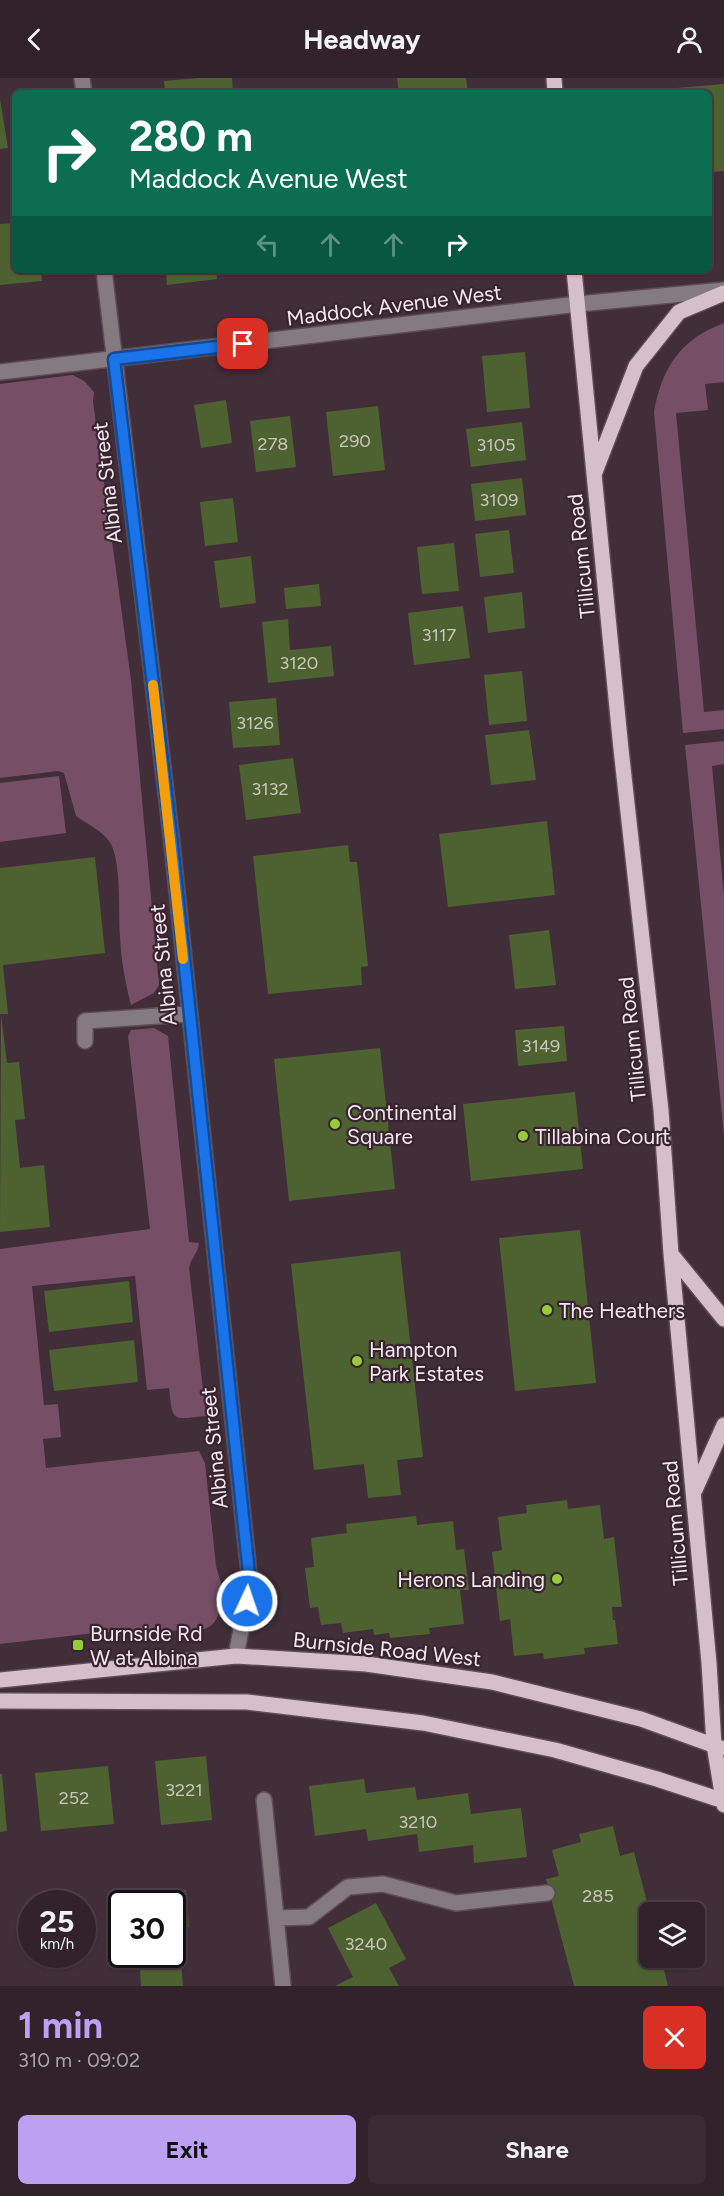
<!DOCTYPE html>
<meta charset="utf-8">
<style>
:root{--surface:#32222b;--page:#3a2a33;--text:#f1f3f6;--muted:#a8a4a9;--line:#4d3f47;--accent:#bca0f2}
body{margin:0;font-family:Figtree,sans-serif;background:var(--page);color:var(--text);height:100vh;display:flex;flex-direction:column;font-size:22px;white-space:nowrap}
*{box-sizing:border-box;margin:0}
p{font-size:20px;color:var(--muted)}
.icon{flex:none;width:33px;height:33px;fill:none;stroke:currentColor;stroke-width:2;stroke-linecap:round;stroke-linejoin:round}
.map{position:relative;height:1908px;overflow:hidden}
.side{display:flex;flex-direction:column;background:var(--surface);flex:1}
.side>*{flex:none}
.hud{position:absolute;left:12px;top:12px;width:700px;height:183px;border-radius:9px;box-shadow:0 2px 4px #0004,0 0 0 2px var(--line);background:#0b6e4f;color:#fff;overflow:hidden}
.tools{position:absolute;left:639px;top:1824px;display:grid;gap:12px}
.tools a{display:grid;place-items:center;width:66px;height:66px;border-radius:9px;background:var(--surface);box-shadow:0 2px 4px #0004,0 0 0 2px var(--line);font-size:30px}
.speed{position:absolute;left:18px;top:1812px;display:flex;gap:12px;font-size:30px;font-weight:700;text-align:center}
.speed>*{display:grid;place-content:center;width:78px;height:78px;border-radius:50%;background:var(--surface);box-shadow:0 2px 4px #0004,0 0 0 2px var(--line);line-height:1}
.speed small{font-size:15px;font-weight:400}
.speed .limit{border:3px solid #111;border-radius:9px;background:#fff;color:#111}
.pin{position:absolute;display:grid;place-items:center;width:51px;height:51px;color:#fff;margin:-26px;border-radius:12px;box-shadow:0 3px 9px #0006}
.me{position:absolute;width:66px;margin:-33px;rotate:3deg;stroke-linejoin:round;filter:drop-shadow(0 0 4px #0008)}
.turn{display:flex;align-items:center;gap:21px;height:126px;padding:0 18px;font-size:27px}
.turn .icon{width:78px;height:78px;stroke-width:2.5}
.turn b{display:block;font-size:42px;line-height:51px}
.lanes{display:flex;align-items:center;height:57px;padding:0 18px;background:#0003;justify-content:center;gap:30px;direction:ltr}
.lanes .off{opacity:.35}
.round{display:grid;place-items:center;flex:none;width:63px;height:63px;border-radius:9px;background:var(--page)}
.headline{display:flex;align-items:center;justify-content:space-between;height:102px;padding:0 18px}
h1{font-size:36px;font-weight:700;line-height:45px;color:var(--accent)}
.cta{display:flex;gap:12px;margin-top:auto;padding:12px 18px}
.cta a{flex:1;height:69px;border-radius:9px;background:var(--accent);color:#111;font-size:24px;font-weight:700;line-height:69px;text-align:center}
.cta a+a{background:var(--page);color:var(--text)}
header{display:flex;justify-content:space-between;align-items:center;height:78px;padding:0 18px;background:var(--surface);font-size:27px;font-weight:700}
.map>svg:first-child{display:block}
.green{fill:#764f66}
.building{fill:#4d6230}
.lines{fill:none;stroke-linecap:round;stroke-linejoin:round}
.minor-casing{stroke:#5e4c56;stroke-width:18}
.major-casing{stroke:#5e4c56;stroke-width:18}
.minor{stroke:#857a80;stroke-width:15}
.major{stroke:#d4bfcb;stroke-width:15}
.route-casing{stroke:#114b97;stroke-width:15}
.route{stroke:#1a73e8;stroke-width:10}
.slow{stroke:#f59e0b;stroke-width:10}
.poi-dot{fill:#96cc3a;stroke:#37242f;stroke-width:2}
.labels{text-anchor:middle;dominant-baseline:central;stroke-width:4.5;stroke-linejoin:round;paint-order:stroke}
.number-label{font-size:18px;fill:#cac6be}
.street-label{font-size:21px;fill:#f4e7ee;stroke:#37242f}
.poi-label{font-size:21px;fill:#f4e7ee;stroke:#37242f;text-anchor:start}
</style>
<header><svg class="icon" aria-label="back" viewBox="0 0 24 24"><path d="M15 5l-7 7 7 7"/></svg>Headway<svg class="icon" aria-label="person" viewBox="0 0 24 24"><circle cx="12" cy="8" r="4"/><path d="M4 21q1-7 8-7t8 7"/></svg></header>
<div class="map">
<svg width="724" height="1908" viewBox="0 0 724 1908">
<rect width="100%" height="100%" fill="#422e39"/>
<path class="green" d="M724 245V304L705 306 708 332 676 335 704 634 724 632V651L683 655 654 334C662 289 681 261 724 245Z
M73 297 84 303 94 314 93 324 131 602 159 907 154 915 131 927C125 904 121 881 120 858 118 836 122 780 109 763 102 753 86 745 76 738L64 695 58 693 0 700V306Z
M724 663V686L712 688 724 819V1057L685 667Z
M59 698 66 755 0 764V705Z
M154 950 168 958 189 1164 199 1165C198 1175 191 1180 189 1190L206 1338C172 1341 173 1346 169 1310L147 1312 135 1198 32 1208 44 1327 58 1326 61 1359 43 1361 46 1390 199 1373 205 1385 216 1488 226 1522 218 1525C221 1538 215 1549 201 1552L103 1554 0 1566V1171L150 1151 128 958 131 952Z"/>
<path class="building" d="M199 0H232L233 15H165L164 3Z
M397 0H466L468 15H399Z
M724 6V93L710 94V15H677V10Z
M0 21 8 70 0 71Z
M15 145V192H41L42 203 0 207V146Z
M166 192H216L217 201 167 207Z
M525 274 530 330 487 334 482 278Z
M226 322 232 365 201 370 194 327Z
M378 328 385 392 333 398 326 334Z
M290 338 296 389 256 394 250 343Z
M522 344 526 382 471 389 466 351Z
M522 400 526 437 475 443 471 406Z
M233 420 238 464 205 468 200 424Z
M509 452 514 495 480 499 475 456Z
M454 465 459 513 422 516 417 469Z
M251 478 256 525 220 530 214 483Z
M319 506 321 528 286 531 284 510Z
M522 514 525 550 488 555 484 519Z
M463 528 470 580 414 587 408 535Z
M288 541 290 572 331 568 334 598 268 605 262 544Z
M522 593 527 643 489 647 484 597Z
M276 620 280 667 233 670 229 624Z
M529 652 536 702 491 707 485 657Z
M293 680 301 735 246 742 239 687Z
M547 743 555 817 448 829 439 756Z
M348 767 350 784H357L368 888 361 889 362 907 268 916 253 778Z
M95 779 105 875 3 887 8 936H0V790Z
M549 852 556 907 515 911 509 857Z
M1 936 7 985 19 984 25 1041 15 1042 20 1090 44 1087 50 1149 0 1154Z
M564 948 567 983 518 988 515 952Z
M380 970 395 1111 289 1123 274 981Z
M575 1014 583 1091 471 1103 463 1026Z
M580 1152 596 1305 515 1313 499 1160Z
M400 1173 423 1379 397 1382 401 1417 368 1420 364 1386 314 1392 291 1186Z
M129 1203 133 1244 49 1254 44 1213Z
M134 1262 138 1304 54 1313 49 1272Z
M567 1422 568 1431 600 1427 604 1461 614 1459 622 1529H612L613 1542H615L618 1566 584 1570 585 1576 544 1581 543 1575 514 1578 510 1541 500 1543 492 1474 502 1472 498 1439 527 1435 526 1427Z
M416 1438 417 1447 453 1443 456 1472 464 1471 469 1512H460L464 1546 429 1550 430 1556 390 1560 389 1555 374 1557 373 1551 343 1555 341 1545 321 1547 318 1529 310 1530 305 1490 314 1489 311 1460 347 1455 346 1446Z
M206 1678 212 1742 161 1747 155 1683Z
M108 1688 114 1746 41 1753 35 1695Z
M0 1696H2L7 1753 0 1754Z
M364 1701 366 1715 415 1709 417 1722 468 1715 471 1736 521 1730 527 1779 474 1785 473 1767 419 1774 417 1756 368 1763 366 1751 315 1758 309 1708Z
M613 1748 620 1778 634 1774 650 1836V1880H661L668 1908H574L546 1801 559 1798 552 1772 581 1764 579 1756Z
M186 1812 189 1849 172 1851V1826H122L120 1830 119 1819Z
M376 1825 406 1881 389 1890 399 1908H335L353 1899 328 1850Z
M180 1872 183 1908H141L139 1876H172V1873Z"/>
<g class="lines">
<defs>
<path id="minor" d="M82 0 84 15
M104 192 171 757 250 1505 236 1578
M0 294 578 226 724 212
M85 963V943L188 936
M264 1722 283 1908
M276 1840 309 1839 348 1809 383 1806 456 1825 547 1815"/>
<path id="major" d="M554 0 555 15
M574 192 621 671 661 1032 671 1176 709 1585 714 1667 724 1727
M595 394 636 288 679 234 724 215
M671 1176 724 1241
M695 1412 724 1347
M0 1602 236 1578 366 1586 492 1604 641 1641 721 1670
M0 1623 247 1624 423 1645 555 1672 657 1701 724 1723"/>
</defs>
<use href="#minor" class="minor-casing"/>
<use href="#major" class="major-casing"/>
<use href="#minor" class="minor"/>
<use href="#major" class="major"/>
</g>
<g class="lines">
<defs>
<path id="route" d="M243 266 114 281 171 757 250 1505 247 1523"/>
</defs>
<use href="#route" class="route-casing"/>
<use href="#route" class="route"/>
<path class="slow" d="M153 607 183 881"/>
</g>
<g class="poi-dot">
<circle cx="335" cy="1046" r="6"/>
<circle cx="523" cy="1058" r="6"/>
<circle cx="547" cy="1232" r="6"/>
<circle cx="357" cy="1283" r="6"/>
<circle cx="557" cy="1501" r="6"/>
<rect x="72" y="1561" width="12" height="12" rx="3"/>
</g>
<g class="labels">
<g class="number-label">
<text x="355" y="363">290</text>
<text x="273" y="366">278</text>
<text x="496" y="367">3105</text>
<text x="499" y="422">3109</text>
<text x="439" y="557">3117</text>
<text x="299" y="585">3120</text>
<text x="255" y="645">3126</text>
<text x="270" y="711">3132</text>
<text x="541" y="968">3149</text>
<text x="184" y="1712">3221</text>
<text x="74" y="1720">252</text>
<text x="418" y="1744">3210</text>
<text x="598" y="1818">285</text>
<text x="366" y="1866">3240</text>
</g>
<g class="street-label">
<text transform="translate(394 227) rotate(-7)">Maddock Avenue West</text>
<text transform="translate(107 405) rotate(-97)">Albina Street</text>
<text transform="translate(581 478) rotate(-96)">Tillicum Road</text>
<text transform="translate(163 887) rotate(-96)">Albina Street</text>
<text transform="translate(632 961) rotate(-96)">Tillicum Road</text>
<text transform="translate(214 1370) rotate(-96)">Albina Street</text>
<text transform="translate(675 1445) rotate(-95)">Tillicum Road</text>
<text transform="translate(387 1571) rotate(6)">Burnside Road West</text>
</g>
<g class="poi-label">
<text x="347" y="1034">Continental<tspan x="347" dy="24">Square</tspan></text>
<text x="535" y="1058">Tillabina Court</text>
<text x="559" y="1232">The Heathers</text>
<text x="369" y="1271">Hampton<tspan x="369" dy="24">Park Estates</tspan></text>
<text x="545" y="1501" text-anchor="end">Herons Landing</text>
<text x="90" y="1555">Burnside Rd<tspan x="90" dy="24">W at Albina</tspan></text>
</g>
</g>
</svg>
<div class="tools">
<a><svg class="icon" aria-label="layers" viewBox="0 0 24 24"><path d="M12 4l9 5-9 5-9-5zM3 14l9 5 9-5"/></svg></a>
</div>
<div class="speed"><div>25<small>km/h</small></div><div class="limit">30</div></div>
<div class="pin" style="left:243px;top:266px;background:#d93025"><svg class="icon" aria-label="arrive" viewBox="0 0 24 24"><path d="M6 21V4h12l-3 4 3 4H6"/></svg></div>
<svg class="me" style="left:247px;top:1523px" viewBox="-20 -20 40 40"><circle r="17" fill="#1a73e8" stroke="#fff" stroke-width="3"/><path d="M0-11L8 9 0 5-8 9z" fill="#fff"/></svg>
<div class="hud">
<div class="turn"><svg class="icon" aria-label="right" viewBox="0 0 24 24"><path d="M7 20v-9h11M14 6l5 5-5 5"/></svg><div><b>280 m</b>Maddock Avenue West</div></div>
<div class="lanes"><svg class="icon off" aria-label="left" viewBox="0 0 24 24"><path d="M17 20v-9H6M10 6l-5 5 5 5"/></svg><svg class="icon off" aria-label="ahead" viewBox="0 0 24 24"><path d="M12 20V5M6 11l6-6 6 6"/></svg><svg class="icon off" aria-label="ahead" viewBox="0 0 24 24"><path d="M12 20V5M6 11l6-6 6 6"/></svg><svg class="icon" aria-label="right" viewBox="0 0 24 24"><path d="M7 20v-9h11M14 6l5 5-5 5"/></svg></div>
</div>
</div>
<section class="side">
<div class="headline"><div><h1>1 min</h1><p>310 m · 09:02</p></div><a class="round" style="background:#d93025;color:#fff"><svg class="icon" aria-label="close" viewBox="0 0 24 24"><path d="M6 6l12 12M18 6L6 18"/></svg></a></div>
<div class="cta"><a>Exit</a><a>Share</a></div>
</section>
